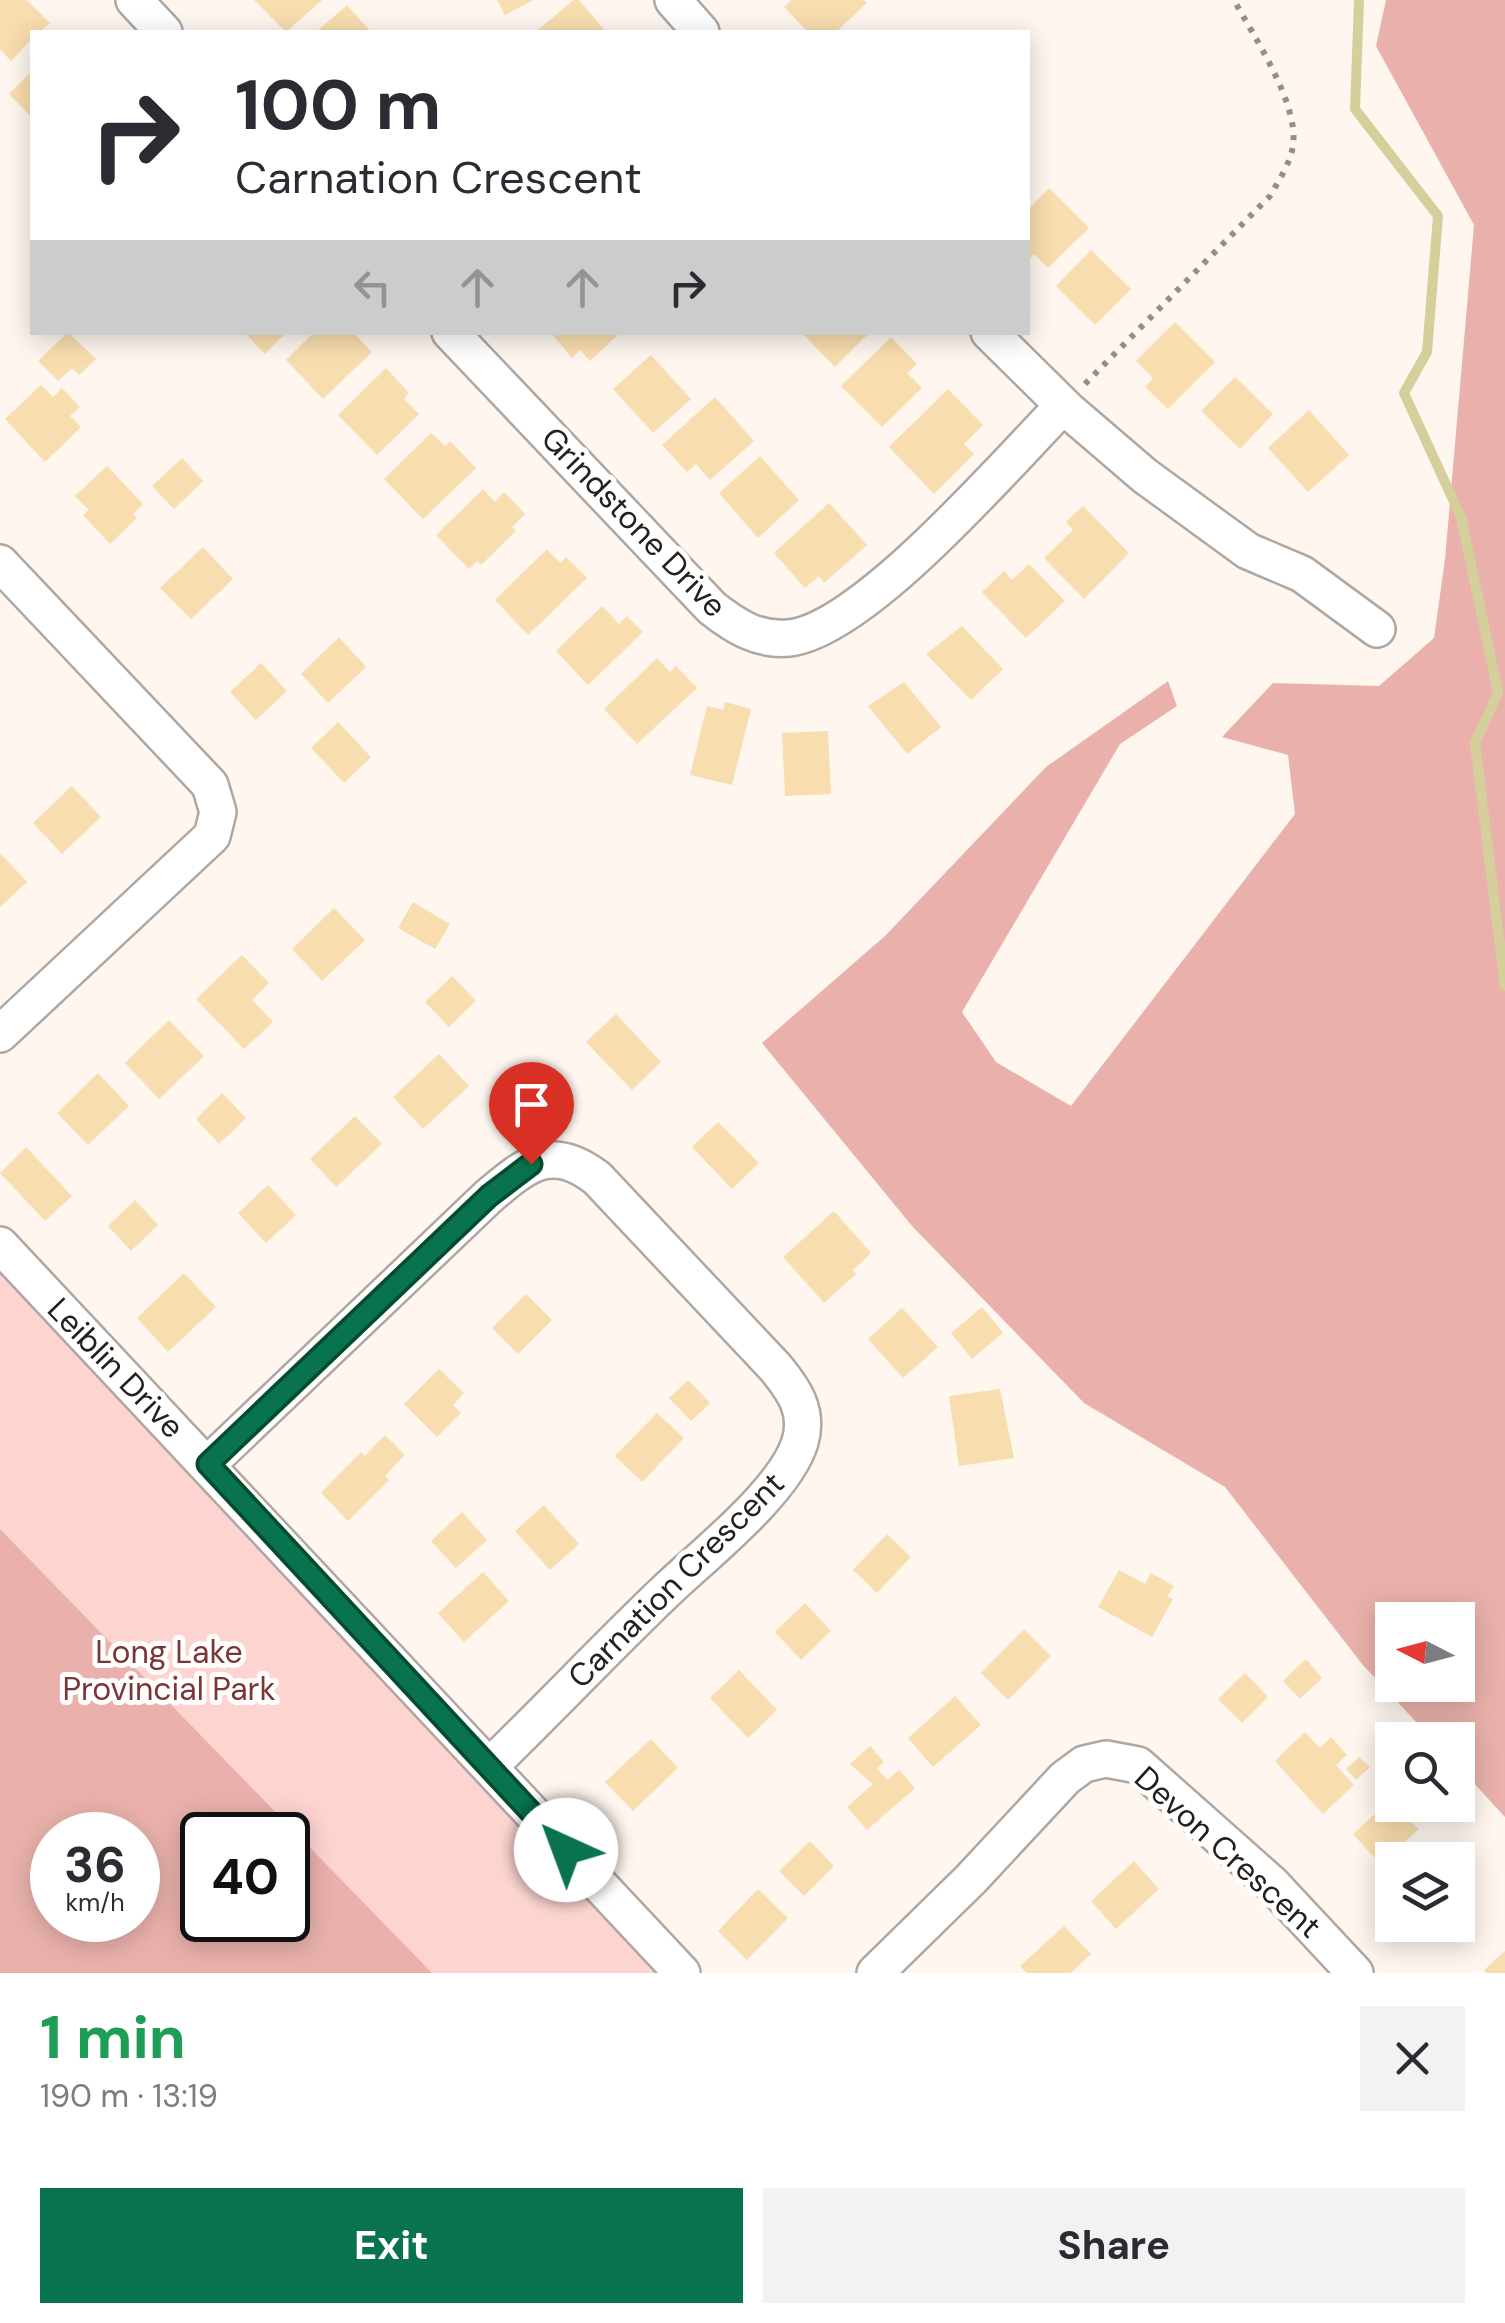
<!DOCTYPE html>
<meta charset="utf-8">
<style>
:root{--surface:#fff;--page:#f2f2f3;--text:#2b2b33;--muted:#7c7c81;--accent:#08734c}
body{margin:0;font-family:"DM Sans",sans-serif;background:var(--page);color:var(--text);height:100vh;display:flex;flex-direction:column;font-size:38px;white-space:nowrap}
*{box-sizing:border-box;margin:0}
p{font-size:32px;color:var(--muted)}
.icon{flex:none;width:55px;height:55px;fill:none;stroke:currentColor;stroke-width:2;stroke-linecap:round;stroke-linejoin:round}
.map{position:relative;height:1973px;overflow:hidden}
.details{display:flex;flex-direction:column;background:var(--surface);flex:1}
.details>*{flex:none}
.guide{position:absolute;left:30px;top:30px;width:1000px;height:305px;border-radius:0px;box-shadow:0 5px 25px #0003;background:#fff;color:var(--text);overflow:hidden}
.needle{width:65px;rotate:276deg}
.buttons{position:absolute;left:1375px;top:1602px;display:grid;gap:20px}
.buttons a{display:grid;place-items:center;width:100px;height:100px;border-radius:0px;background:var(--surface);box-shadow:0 5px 25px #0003;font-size:50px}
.speed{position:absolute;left:30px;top:1812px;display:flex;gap:20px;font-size:50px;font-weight:700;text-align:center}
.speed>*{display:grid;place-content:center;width:130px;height:130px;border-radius:50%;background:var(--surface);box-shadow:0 5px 25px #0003;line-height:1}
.speed small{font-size:25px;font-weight:400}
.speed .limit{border:5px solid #111;border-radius:15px;background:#fff;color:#111}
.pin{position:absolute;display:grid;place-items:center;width:85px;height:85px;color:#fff;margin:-102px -42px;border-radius:50% 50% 50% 0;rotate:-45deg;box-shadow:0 0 10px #0007}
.pin .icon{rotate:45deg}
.me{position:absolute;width:110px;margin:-55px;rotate:317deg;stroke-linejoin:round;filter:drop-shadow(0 0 8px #0008)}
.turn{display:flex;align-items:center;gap:35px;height:210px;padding:0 40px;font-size:45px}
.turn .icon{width:130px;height:130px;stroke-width:2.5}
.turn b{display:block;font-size:70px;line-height:85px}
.lanes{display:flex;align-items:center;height:95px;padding:0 40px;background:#0003;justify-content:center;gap:50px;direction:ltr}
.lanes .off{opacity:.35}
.round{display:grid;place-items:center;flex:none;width:105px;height:105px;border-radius:0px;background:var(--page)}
.overview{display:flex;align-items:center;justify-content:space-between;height:170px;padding:0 40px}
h1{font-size:60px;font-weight:700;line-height:75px;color:#1e9e55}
.action{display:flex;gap:20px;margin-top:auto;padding:20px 40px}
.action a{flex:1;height:115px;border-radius:0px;background:var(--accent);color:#fff;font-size:40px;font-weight:700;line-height:115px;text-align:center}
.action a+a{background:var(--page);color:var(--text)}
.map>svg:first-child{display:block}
.green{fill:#fdd4d0;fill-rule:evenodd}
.forest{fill:#eab1ac;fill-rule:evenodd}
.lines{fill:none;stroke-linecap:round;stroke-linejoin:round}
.stream{stroke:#d5cf9c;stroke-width:10}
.building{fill:#f8ddae}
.minor-casing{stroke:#afa7a1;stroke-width:40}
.path{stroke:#938e89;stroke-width:6;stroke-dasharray:5 8;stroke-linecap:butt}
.minor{stroke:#fff;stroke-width:35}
.route-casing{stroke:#054b31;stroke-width:25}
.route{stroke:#08734c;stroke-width:18}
.labels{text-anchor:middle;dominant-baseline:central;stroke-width:10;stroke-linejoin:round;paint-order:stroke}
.street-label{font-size:32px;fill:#23201e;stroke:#fff}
.park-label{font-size:32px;fill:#7b3534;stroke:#fff}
</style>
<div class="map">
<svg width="1505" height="1973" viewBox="0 0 1505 1973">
<rect width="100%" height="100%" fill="#fef6ef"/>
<path class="green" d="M0 1245 682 1973H0ZM52 1835H138V1920H52ZM202 1835H288V1920H202Z"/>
<path class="forest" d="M1386 0H1505V1817L1458 1766V1740H1433L1362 1664 1225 1487 1084 1403 912 1226 762 1043 885 936 1046 767 1168 681 1177 706 1120 744 962 1012 996 1062 1071 1106 1295 814 1288 755 1222 737 1273 683 1379 686 1434 638 1445 559 1474 225 1376 46ZM1392 1620H1458V1685H1392Z
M0 1529 432 1973H0ZM52 1835H138V1920H52ZM202 1835H288V1920H202Z"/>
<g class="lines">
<path class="stream" d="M1359 0 1355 109 1438 216 1427 352 1404 393 1461 517 1498 692 1475 743 1505 986"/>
</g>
<path class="building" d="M0 0H27L50 23 39 32H32V39L11 61 0 49Z
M254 0H322L286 32Z
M497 0H533L505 15Z
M574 0H579L606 32H535Z
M791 0H864L867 3 836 32H808L784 7Z
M347 5 371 32H316Z
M32 71V118L9 94Z
M1049 188 1089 228 1048 268 1034 254 1028 261V210Z
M1091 250 1131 289 1095 325 1056 286Z
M1175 322 1215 362 1168 409 1145 387 1153 378 1136 361Z
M68 332 96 359 79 375 72 368 58 381 38 361Z
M244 332H286L265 354Z
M314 332H353L372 352 323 399 286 360Z
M550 332H621L590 361 580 350 572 358Z
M801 332H870L835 367Z
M891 337 917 364 907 373 922 388 882 427 841 386Z
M651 355 691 399 653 433 613 389Z
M386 368 409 393 404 399 419 414 377 455 338 415Z
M1235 377 1273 414 1240 449 1201 411Z
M41 385 53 397 62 388 80 407 70 416 81 427 45 462 5 419Z
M948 389 983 425 964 444 974 454 934 494 889 447Z
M715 397 754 441 710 480 696 464 687 472 662 445Z
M1309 410 1349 455 1308 492 1268 448Z
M431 433 445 446 450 441 476 468 423 519 384 479Z
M760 456 799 500 758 538 719 493Z
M182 458 203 481 174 509 152 486Z
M107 466 143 504 133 514 137 518 110 544 83 515 89 510 75 496Z
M483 489 495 502 504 492 525 514 512 527 516 531 481 565 477 561 469 569 436 535Z
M829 503 867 545 824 583 819 576 805 588 774 553Z
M1083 506 1129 553 1084 599 1044 558 1073 530 1066 522Z
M203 547 233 579 191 619 160 588Z
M547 549 560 563 566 557 587 578 528 635 495 600Z
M1029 564 1065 601 1026 638 982 592 1004 571 1012 580Z
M602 606 619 624 627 616 643 632 588 685 556 651Z
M962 626 1003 669 971 700 926 654Z
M339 637 366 667 328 703 301 674Z
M657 658 670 672 676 666 697 688 637 744 604 709Z
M261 663 287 691 256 720 230 692Z
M904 682 941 727 907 754 868 706Z
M725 702 751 709 732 785 690 775 707 706 723 710Z
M338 722 371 757 344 783 311 748Z
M828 731 831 794 785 796 782 733Z
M72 786 101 817 62 854 33 823Z
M0 853 27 882 0 907Z
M413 902 450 924 435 949 398 928Z
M334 908 365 940 322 981 292 949Z
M242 955 269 983 252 1000 273 1022 244 1049 196 999Z
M452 976 476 1001 449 1027 425 1002Z
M616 1014 661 1062 632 1090 586 1042Z
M169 1020 204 1056 159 1099 125 1063Z
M439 1054 469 1086 423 1129 393 1097Z
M98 1073 129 1106 88 1145 57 1113Z
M222 1093 246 1118 219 1144 196 1119Z
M355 1116 382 1144 336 1187 310 1159Z
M718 1122 759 1163 732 1189 692 1147Z
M26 1147 72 1196 45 1221 0 1173Z
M268 1185 296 1215 266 1243 238 1213Z
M135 1200 158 1225 131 1251 108 1226Z
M834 1211 871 1253 853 1270 856 1274 824 1303 783 1257Z
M184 1273 216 1307 168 1352 137 1318Z
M526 1294 552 1320 518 1354 492 1328Z
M982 1307 1003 1333 972 1359 951 1333Z
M902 1308 938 1347 903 1378 868 1339Z
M439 1369 464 1393 453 1405 461 1413 437 1437 404 1404Z
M688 1380 710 1403 691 1421 669 1398Z
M1000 1389 1014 1458 959 1466 949 1396Z
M657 1413 684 1438 642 1482 615 1456Z
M385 1435 405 1455 385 1476 389 1480 348 1521 321 1493 361 1452 365 1456Z
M544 1505 579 1544 550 1570 515 1531Z
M462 1512 487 1540 456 1568 431 1541Z
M887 1534 911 1557 877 1593 853 1570Z
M1119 1570 1145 1584 1151 1573 1174 1586 1167 1596 1173 1599 1152 1637 1098 1607Z
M483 1572 509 1601 464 1642 438 1613Z
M805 1603 831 1631 801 1660 775 1632Z
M1024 1629 1051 1656 1008 1700 981 1673Z
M1306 1659 1322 1678 1300 1699 1283 1681Z
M739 1670 777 1710 748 1738 710 1698Z
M1245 1673 1268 1697 1242 1723 1218 1699Z
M955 1696 981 1725 933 1767 908 1738Z
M1305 1732 1320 1748 1331 1737 1347 1755 1336 1765 1354 1785 1323 1814 1275 1761Z
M651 1739 678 1768 633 1811 605 1782Z
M870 1746 884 1762 877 1768 887 1780 899 1770 915 1788 867 1830 847 1807 873 1784 850 1764Z
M1359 1757 1370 1767 1356 1780 1346 1769Z
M1392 1798V1805L1419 1829 1380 1864 1353 1834Z
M810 1841 834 1866 804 1896 779 1871Z
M1134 1861 1159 1889 1116 1929 1091 1901Z
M758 1889 788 1918 747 1960 718 1931Z
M1064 1926 1091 1954 1071 1973H1027L1020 1966Z
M1505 1951V1973H1487L1484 1970Z"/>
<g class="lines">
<defs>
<path id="minor" d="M134 0 164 32
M673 0 701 32
M450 332 712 608C735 626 758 641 789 638 864 630 1007 463 1063 406
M989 332 1068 410 1145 476 1248 551 1302 574 1377 629
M0 563 210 785 218 812 212 836 0 1034
M0 1245 682 1973
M208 1464 489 1196C527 1164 551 1143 597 1178L775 1367C794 1390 809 1411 800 1442 785 1491 705 1554 668 1589 607 1647 550 1708 489 1767
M875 1973 971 1879 1065 1778 1084 1764 1106 1759 1138 1765 1271 1883 1355 1973"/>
</defs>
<use href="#minor" class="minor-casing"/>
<path class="path" d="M1085 384 1270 196C1279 180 1290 164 1293 146 1299 103 1254 37 1234 0"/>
<use href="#minor" class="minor"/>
</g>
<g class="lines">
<defs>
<path id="route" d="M531 1164 489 1196 208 1464 566 1850"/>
</defs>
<use href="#route" class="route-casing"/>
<use href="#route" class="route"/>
</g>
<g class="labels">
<g class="street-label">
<text transform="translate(634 522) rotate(46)">Grindstone Drive</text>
<text transform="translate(116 1368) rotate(46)">Leiblin Drive</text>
<text transform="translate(676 1580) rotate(-45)">Carnation Crescent</text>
<text transform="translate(1228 1852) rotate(42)">Devon Crescent</text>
</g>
<g class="park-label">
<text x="169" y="1652">Long Lake<tspan x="169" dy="37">Provincial Park</tspan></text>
</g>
</g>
</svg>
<div class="buttons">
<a><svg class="needle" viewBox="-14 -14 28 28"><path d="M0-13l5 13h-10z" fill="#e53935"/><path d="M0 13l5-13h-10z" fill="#7c7c81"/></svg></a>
<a><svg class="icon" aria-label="search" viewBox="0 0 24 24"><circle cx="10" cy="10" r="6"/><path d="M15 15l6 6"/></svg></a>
<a><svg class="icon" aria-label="layers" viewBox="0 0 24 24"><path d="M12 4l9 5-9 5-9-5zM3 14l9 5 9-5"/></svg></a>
</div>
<div class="speed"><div>36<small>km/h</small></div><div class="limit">40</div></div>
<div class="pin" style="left:531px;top:1164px;background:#d93025"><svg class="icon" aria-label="arrive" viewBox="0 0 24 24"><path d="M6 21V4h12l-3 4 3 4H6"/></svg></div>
<svg class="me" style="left:566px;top:1850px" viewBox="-20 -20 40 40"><circle r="19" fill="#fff"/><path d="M0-13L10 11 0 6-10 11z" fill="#08734c"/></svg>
<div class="guide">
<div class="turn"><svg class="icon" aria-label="right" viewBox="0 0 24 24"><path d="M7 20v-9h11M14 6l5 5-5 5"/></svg><div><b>100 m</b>Carnation Crescent</div></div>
<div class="lanes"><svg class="icon off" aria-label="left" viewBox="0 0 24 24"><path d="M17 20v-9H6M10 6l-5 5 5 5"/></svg><svg class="icon off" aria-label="ahead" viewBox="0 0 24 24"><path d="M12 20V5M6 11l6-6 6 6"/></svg><svg class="icon off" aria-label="ahead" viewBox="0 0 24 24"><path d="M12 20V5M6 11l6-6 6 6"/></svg><svg class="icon" aria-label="right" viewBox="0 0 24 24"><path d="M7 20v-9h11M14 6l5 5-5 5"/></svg></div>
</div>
</div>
<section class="details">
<div class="overview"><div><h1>1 min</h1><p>190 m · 13:19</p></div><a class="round"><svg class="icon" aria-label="close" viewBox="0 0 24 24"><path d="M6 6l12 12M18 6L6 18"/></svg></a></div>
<div class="action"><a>Exit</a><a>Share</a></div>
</section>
